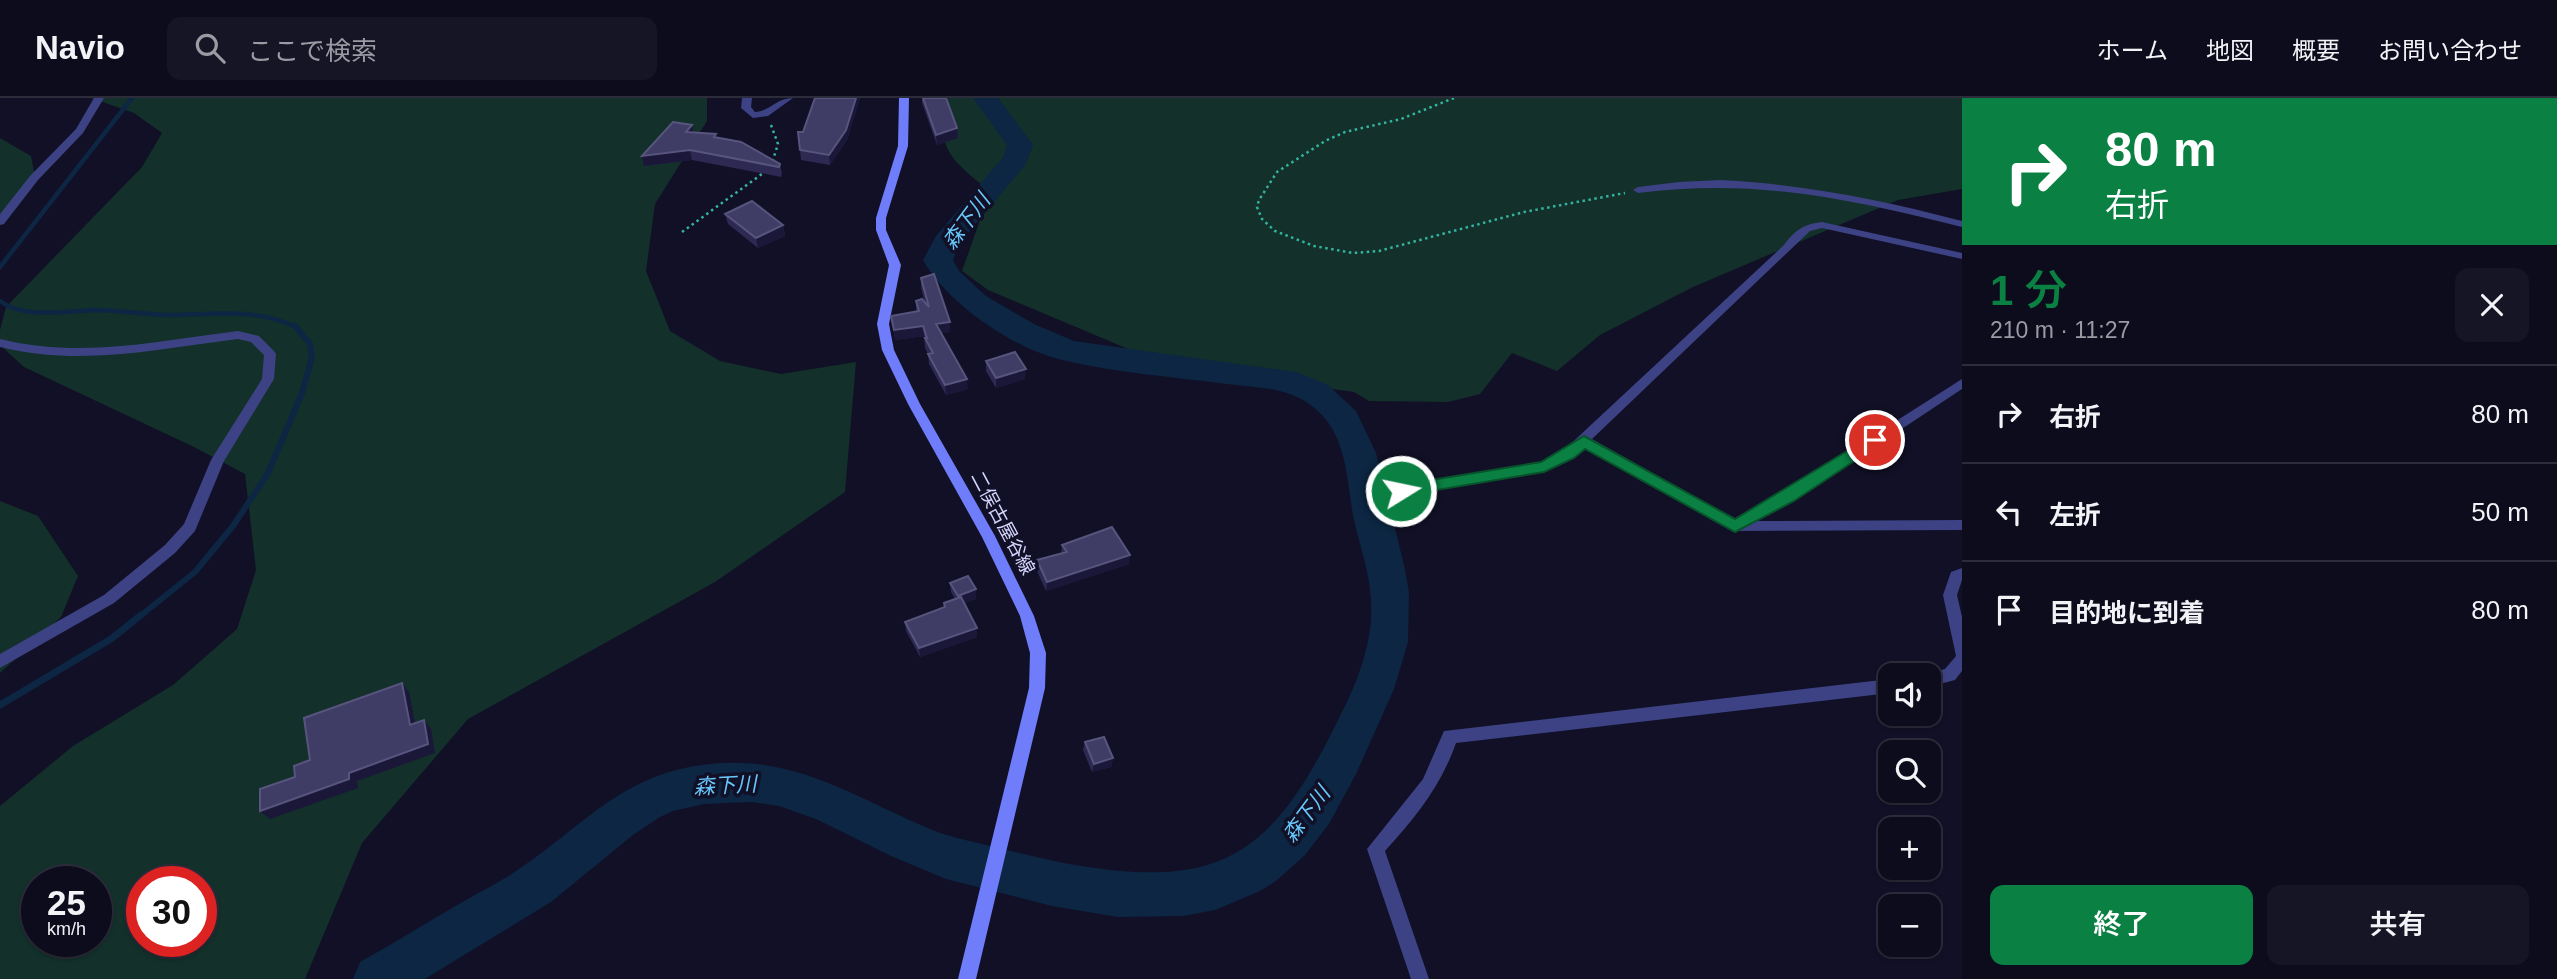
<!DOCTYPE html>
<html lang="ja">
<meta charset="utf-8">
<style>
:root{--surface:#0d0c1c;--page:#161525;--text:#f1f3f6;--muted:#9a9ba3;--line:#2d2c3b;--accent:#0b8043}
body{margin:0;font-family:Helvetica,"Noto Sans JP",sans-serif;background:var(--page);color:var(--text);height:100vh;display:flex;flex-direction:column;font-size:26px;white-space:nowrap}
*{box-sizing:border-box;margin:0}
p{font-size:23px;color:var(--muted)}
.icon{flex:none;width:38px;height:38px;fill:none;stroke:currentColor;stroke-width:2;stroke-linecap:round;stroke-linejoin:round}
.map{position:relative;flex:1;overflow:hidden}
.panel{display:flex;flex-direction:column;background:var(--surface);width:595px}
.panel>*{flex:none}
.top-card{background:#0b8043;color:#fff;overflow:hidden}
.buttons{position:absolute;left:1878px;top:565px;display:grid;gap:14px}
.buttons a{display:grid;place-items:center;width:63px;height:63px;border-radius:14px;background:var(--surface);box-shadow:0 2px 5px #0004,0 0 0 2px var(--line);font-size:35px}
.speed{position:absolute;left:21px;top:768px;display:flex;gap:14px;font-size:35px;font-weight:700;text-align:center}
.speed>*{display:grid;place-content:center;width:91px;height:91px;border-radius:50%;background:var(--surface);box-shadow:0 2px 5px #0004,0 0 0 2px var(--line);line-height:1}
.speed small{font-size:18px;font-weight:400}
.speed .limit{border:10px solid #d22;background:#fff;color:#111}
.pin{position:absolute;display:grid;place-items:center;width:60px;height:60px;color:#fff;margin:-30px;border:4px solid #fff;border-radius:50%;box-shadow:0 2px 7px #0007}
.me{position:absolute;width:77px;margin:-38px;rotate:80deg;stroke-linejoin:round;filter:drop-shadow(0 0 5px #0008)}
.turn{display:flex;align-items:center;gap:24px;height:147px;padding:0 28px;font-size:32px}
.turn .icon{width:91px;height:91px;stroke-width:2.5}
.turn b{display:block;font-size:49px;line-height:60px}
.round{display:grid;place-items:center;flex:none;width:74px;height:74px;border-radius:14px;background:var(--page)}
.summary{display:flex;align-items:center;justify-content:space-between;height:119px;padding:0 28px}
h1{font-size:42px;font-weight:600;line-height:52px;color:var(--accent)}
.button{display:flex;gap:14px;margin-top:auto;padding:14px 28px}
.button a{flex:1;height:80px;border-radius:14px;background:var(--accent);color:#fff;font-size:28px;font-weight:600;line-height:80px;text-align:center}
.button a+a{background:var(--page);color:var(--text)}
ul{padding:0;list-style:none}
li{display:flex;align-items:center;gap:21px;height:98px;padding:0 28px;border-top:2px solid var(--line)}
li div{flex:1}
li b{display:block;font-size:26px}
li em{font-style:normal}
header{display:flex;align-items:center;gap:42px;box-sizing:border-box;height:98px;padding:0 35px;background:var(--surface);border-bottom:2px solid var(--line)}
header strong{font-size:33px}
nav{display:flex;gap:38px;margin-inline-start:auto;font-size:24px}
.search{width:490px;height:63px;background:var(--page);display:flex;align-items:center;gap:18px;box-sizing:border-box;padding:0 24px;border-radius:14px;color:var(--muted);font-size:26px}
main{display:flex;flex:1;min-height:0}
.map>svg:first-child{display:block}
.green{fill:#13302b;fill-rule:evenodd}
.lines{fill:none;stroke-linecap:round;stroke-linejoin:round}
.stream-far2{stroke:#0c2643;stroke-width:4.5}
.stream-far1{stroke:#0c2643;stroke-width:6}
.stream{stroke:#0c2643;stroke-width:7}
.river{fill:#0c2643;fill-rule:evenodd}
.path{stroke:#33b49e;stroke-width:2.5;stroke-dasharray:2.5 3.5;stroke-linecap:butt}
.street{fill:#3c4283;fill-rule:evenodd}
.secondary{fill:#707dfb;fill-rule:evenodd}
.wall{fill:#2d2953}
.shaded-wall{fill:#1a1739}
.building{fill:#3f3c65;stroke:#57547d;stroke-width:2}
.route{fill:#0b8043;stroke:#07532c;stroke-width:2}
.labels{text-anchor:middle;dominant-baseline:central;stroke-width:7;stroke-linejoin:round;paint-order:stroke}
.street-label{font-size:19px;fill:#d6d6fe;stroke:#111026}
.water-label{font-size:21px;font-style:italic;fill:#67c7fa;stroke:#111026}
</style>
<header>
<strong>Navio</strong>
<div class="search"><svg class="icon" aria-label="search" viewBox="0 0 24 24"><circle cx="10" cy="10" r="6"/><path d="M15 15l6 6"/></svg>ここで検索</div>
<nav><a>ホーム</a><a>地図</a><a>概要</a><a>お問い合わせ</a></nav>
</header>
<main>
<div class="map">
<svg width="1962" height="881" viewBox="0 0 1962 881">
<rect width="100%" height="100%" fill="#111026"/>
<path class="green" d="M91 0H707V23L655 106 646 173 670 233 720 263 781 276 856 264 845 394 715 484 468 621 362 745 305 881H0V708L73 648 173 587 237 531 256 472 245 376 194 349 24 269 0 247V232L6 209 142 69 162 35 134 15ZM37 784H96V844H37ZM142 784H201V844H142Z
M948 0H1962V91L1898 102 1693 189 1600 237 1557 273 1512 255 1480 296 1448 304 1369 303 1354 294 1171 269 988 192 962 173 979 125 986 90C952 63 933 48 948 0Z
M0 40 31 58 35 79 0 116Z
M0 403 38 418 78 478 61 519 0 575Z"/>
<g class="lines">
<path class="stream-far2" d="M0 169 132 0
M0 203C23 221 66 213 95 212 120 212 145 217 170 217 215 217 256 209 298 230"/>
<path class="stream-far1" d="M139 519 195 474 233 428 268 375 302 295 312 259 310 246 295 228"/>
<path class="stream" d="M0 607 111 541 141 517"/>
<path class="river" d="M973 0H998L1033 47 1026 66 959 146 953 162 959 173 986 198 1034 226 1074 243 1296 274 1328 287 1356 313 1376 355 1404 467 1409 494 1408 544 1394 591 1356 676 1329 726 1305 757 1276 783 1260 793 1215 812 1184 818 1118 819 1052 808 946 781 891 758 816 721 779 708 752 704 704 706 673 713 660 719 633 737 551 804 425 881H353L360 864C396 844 431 822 466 802 483 792 500 784 516 773 580 731 621 677 702 667 794 654 855 700 935 733 953 740 972 743 990 748 1015 754 1039 760 1064 765 1222 794 1272 758 1340 618 1360 579 1376 536 1370 491 1367 466 1358 442 1353 417 1348 389 1347 359 1334 334 1326 318 1309 303 1292 297 1273 289 1248 289 1227 286 1174 279 1119 275 1067 263 1017 253 948 207 923 162L936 138 1004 58 1007 47Z"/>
<path class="path" d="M1454 0 1401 21 1345 34 1325 43 1277 74 1259 102 1257 109 1262 121 1275 133 1314 148 1353 155 1379 153 1524 114 1625 95
M771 27 778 46 772 65
M682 134 766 73"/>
<path class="street" d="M94 0H104L83 35 38 82 4 126 0 127V116L30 78 76 31Z
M742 0H752L751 9 755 14C771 13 776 0 793 0L768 18 753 20 741 10Z
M1720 82C1803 86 1882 102 1962 123V129C1848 101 1757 80 1638 95L1633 92 1638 89 1679 84Z
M1822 124 1962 155V161L1822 130 1810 133 1592 341 1735 422 1783 395 1962 281V291L1793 403 1757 423 1962 422V432L1735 433 1584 349 1573 359 1544 373 1400 397 1395 396 1393 392 1400 387 1541 364 1563 353 1784 147C1795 132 1804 126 1822 124Z
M238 233 259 238 274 253 276 256 274 281 224 363 195 433 175 455 114 505 0 570V556L104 497 165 447 184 426 211 362 262 281 264 257 251 244 238 241C155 251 83 269 0 249V241C83 261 155 243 238 233Z
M1962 470V482L1957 497 1962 519V573L1955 582 1928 589V578L1923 577 1945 571 1956 558 1943 497 1951 474Z
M1890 581V595L1456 645C1441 688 1415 720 1385 753L1429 881H1411L1367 751 1423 681 1444 633Z"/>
<path class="secondary" d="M899 0H909L908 48 886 120V132L901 167 889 226 894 252 920 306 995 438 1034 518 1046 555 1045 590 976 881H958L1029 590 1030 555 1020 518 982 439 908 306 882 252 877 226 889 167 876 132V120L898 48Z"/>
</g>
<path class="wall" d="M815 0H860L847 42 830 67 801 62 800 52Z
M922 0H946L957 30 958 40 937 47 922 5Z
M693 34 717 40 780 66 782 76 781 79 692 62 644 68Z
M725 116 783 127 785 138 758 150 728 126Z
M921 180 950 234 942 235 968 291 946 297 929 266 928 256 925 250 924 238 895 242 891 218 916 214V203L925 205 921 190Z
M986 263 1025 281 996 290 986 273Z
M1062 447 1129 466 1046 493 1036 471 1037 462 1061 455Z
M950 485 976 491V501L964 505 977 530V539L920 559 906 533 905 524 944 509V505L955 501 951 494Z
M1085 644 1113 660 1111 669 1092 674 1083 652Z"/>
<path class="shaded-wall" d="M856 0H860L847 42 830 67 829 57Z
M692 27 694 37 686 34Z
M957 30 958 40 937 47 936 37Z
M690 52 692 62 644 68 642 58Z
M783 127 785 138 758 150 756 140Z
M950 224V234L937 236 936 226Z
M923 228 924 238 895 242 894 232Z
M1026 271 1025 281 996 290V280Z
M967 281 968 291 946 297 945 287Z
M1130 457 1129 466 1046 493 1047 484Z
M976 491V501L958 507V498Z
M977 530V539L920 559 919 550Z
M402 585 409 594 417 635 410 627Z
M424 622 431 631 435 655 357 683 358 690 270 721 260 713 349 675Z
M1113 660 1111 669 1092 674 1094 666Z"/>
<path class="building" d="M815 0H856L846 32 829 57 800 52 798 34H803Z
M923 0H946L957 30 936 37Z
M673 24 692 27 686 34 716 36 714 39 741 44 780 66 779 69 690 52 642 58Z
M752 103 783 127 756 140 725 116Z
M934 176 950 224 936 226 967 281 945 287 928 256 933 255 925 240H927L923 228 894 232 891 218 919 213 916 203 922 201 929 209 921 180Z
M1015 254 1026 271 996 280 986 263Z
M1112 429 1130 457 1047 484 1037 462 1067 454 1062 447Z
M968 478 976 491 958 498 950 485Z
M961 499 977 530 919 550 905 524 945 509 944 505Z
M402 585 410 627 424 622 428 646 349 675V681L260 713V691L295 679 294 668 310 662 304 620Z
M1104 639 1113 660 1094 666 1085 644Z"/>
<path class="route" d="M1875 336 1880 338 1882 342 1880 346 1794 403 1735 434 1585 351 1574 360 1544 374 1401 398 1393 393 1401 387 1541 364 1584 338 1735 421Z"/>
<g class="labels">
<g class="street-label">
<text transform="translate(1003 425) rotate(62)">二俣古屋谷線</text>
</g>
<g class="water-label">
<text transform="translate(966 123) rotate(-53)">森下川</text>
<text transform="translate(725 687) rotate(-3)">森下川</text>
<text transform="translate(1306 716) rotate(-53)">森下川</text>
</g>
</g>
</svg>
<div class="buttons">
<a><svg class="icon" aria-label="sound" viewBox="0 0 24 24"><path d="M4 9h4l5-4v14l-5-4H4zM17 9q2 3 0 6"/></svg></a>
<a><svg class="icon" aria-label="search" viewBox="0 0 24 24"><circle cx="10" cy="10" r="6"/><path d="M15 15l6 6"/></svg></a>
<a>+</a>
<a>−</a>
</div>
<div class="speed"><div>25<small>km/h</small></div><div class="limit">30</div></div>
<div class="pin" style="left:1875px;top:342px;background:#d93025"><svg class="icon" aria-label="arrive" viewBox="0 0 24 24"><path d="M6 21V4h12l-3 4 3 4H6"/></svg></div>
<svg class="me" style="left:1401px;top:393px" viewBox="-20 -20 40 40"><circle r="17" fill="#0b8043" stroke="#fff" stroke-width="3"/><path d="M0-11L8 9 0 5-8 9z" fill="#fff"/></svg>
</div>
<section class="panel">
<div class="top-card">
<div class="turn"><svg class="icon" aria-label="right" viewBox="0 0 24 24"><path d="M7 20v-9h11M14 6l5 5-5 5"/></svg><div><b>80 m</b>右折</div></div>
</div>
<div class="summary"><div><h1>1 分</h1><p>210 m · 11:27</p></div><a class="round"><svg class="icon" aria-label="close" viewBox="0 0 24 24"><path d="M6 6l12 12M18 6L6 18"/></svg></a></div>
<ul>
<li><svg class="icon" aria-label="right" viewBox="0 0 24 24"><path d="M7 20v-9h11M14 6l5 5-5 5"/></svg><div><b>右折</b></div><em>80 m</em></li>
<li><svg class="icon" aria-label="left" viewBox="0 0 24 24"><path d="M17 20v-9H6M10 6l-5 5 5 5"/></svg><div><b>左折</b></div><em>50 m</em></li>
<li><svg class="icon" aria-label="arrive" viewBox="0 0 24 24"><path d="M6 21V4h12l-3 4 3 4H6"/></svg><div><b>目的地に到着</b></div><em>80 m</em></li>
</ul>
<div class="button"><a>終了</a><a>共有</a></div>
</section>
</main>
